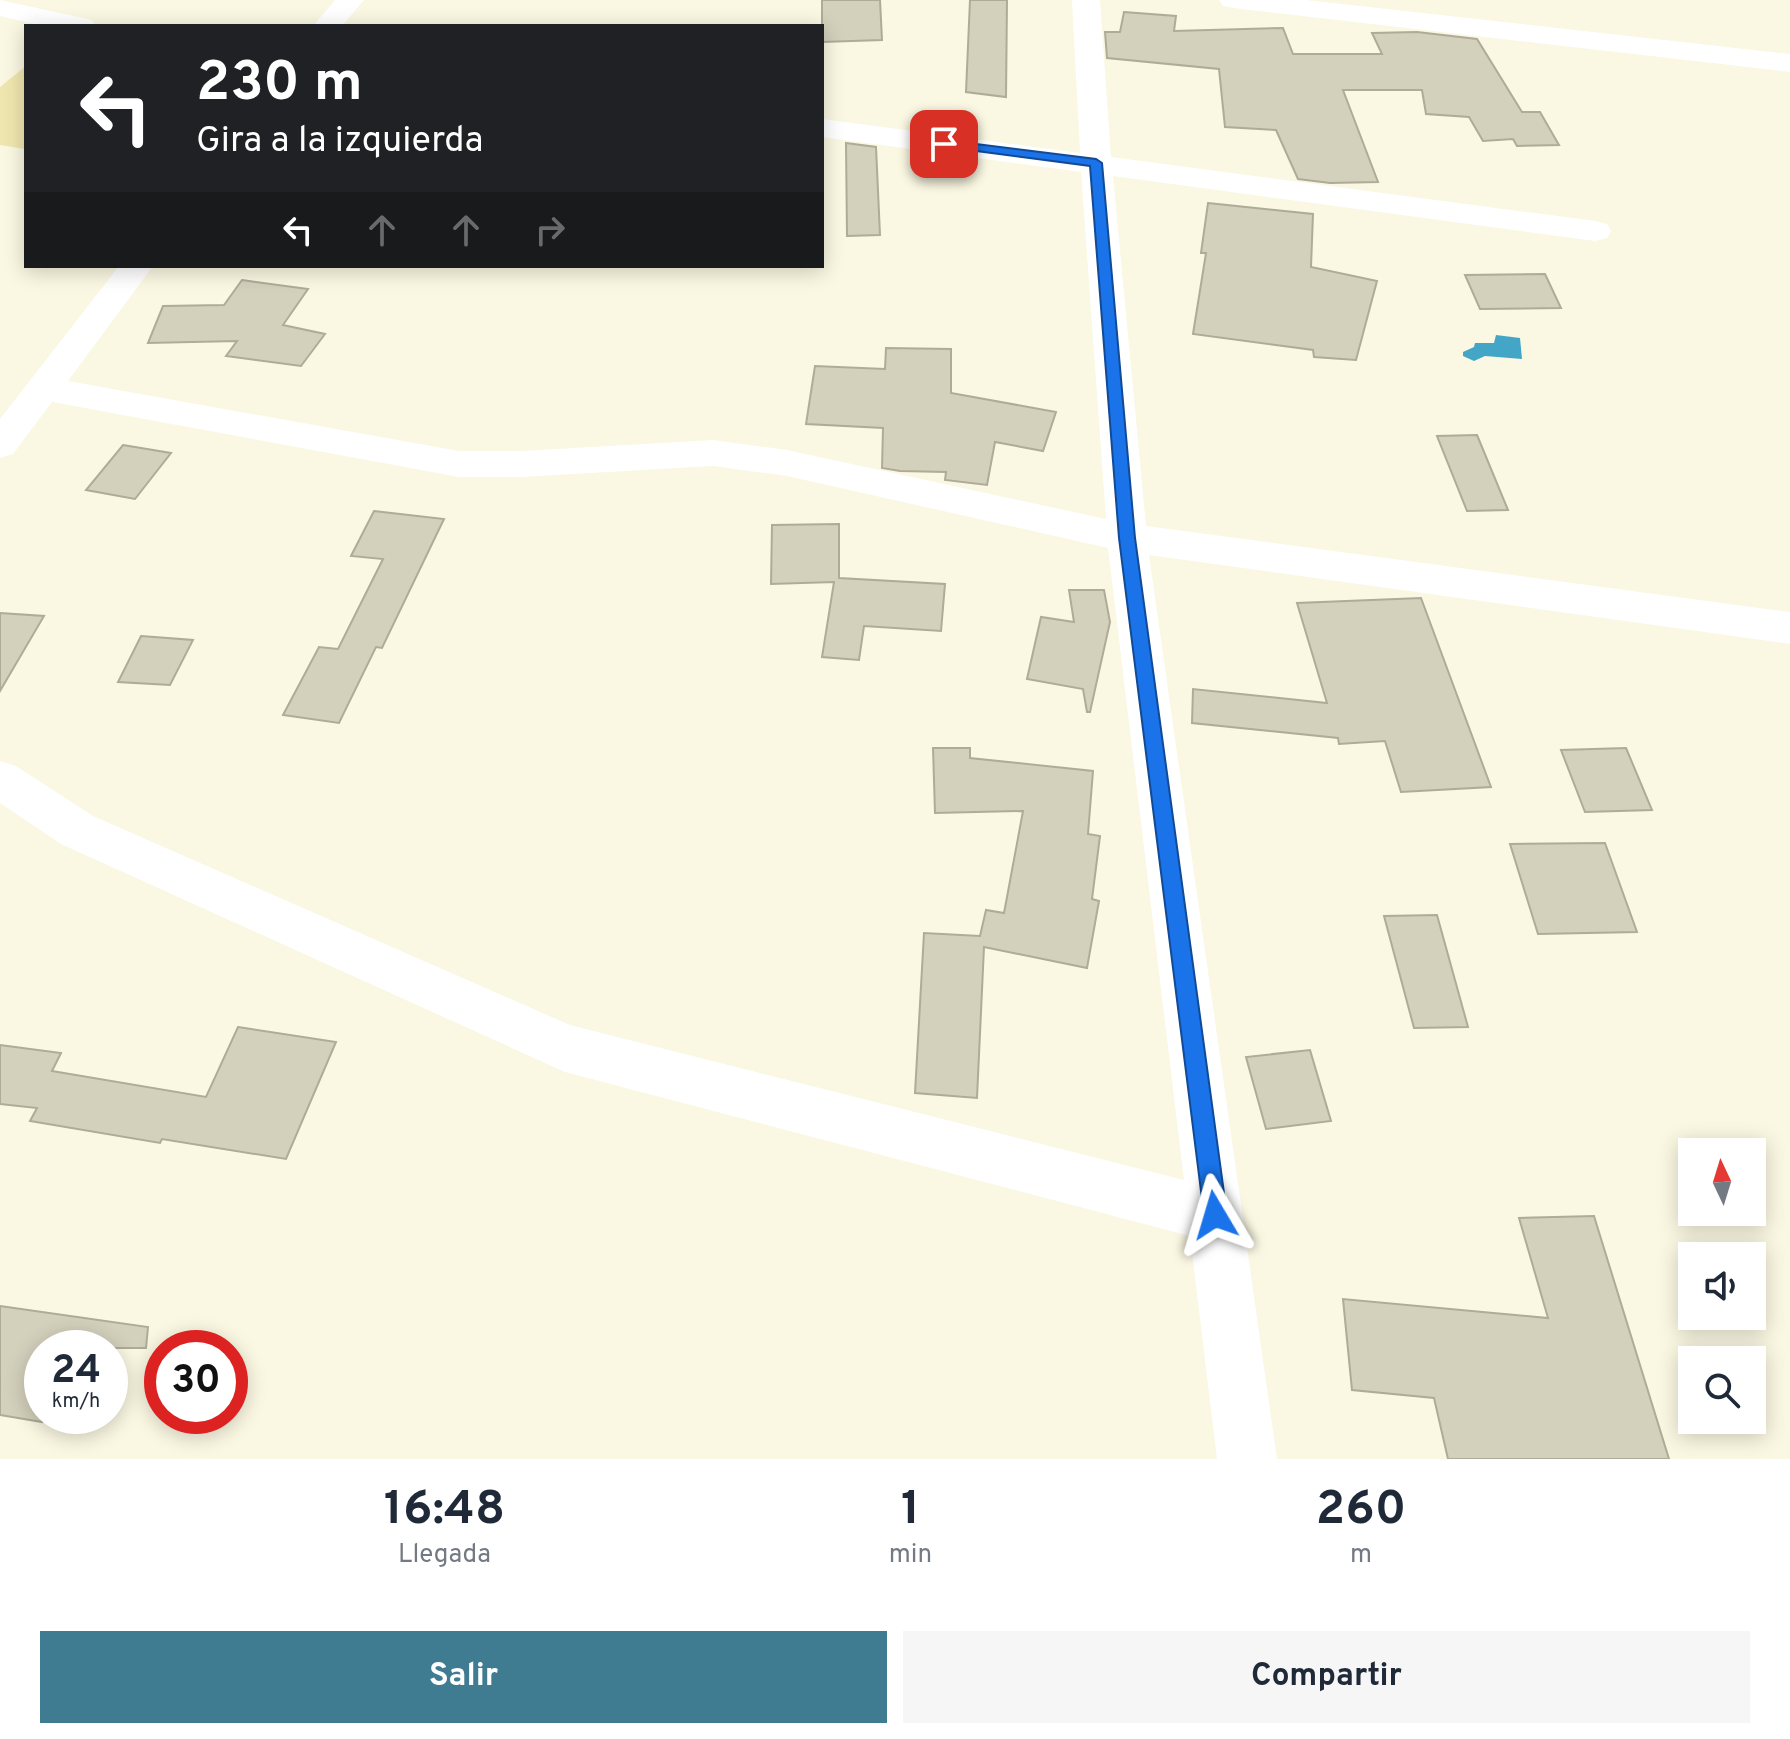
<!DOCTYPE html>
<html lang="es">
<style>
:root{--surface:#fff;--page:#f6f6f7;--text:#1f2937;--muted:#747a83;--accent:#3f7c92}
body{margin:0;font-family:Overpass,sans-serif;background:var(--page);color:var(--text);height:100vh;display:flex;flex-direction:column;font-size:30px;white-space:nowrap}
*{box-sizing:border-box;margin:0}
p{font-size:26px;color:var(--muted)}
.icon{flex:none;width:44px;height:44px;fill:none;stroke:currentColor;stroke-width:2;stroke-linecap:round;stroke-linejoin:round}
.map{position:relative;height:1459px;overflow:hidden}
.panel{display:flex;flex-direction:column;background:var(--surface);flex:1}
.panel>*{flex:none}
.hud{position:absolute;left:24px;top:24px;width:800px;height:244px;border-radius:0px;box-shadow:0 4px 20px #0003;background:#202124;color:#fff;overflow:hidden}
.needle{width:52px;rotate:356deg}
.buttons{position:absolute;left:1678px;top:1138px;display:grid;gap:16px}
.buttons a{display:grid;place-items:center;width:88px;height:88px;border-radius:0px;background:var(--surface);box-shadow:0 4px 20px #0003;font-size:40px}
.speed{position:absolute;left:24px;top:1330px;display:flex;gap:16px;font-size:40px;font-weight:700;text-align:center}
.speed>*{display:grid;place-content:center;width:104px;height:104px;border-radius:50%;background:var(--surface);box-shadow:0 4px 20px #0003;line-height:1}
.speed small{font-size:20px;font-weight:400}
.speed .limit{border:12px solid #d22;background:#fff;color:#111}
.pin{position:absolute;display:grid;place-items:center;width:68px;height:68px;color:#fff;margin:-34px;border-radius:16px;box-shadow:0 4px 12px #0006}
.me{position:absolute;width:88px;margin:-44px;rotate:353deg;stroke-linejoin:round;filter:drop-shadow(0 0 6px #0008)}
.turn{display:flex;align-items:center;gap:28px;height:168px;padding:0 40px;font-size:36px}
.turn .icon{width:104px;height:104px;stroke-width:2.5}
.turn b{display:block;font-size:56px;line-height:68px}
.lanes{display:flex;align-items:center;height:76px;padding:0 40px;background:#0003;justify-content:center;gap:40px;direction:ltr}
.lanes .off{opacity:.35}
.eta{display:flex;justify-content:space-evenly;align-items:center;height:136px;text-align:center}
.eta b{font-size:48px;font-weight:700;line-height:56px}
.action{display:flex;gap:16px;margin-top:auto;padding:16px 40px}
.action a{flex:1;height:92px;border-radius:0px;background:var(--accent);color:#fff;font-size:32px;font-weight:700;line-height:92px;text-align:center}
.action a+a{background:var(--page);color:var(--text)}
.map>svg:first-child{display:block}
.green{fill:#efe6af}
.water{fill:#44a6c7}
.building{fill:#d3d0bc;stroke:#aeab98;stroke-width:2}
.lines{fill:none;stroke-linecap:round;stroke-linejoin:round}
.minor{fill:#fff;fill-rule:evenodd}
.route{fill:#1a73e8;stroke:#114b97;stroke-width:2}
</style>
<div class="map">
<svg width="1790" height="1459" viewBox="0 0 1790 1459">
<rect width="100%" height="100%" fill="#faf7e2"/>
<path class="green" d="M26 66V148L25 149 0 145V87Z"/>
<path class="water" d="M1496 335 1520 338 1522 359 1485 356 1474 361 1463 356V352L1474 347 1475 343H1494Z"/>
<path class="building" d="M822 0H880L882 40 822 42Z
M970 0H1007L1006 97 966 92Z
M1124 12 1176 16 1174 31 1283 28 1293 54H1382L1372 33 1417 32 1477 39 1522 112H1540L1559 145 1517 146 1513 139 1483 141 1469 117 1426 114 1422 90H1343L1378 182 1330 183 1298 179 1276 130 1225 127 1219 69 1107 58 1105 32H1120Z
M846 143 876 147 880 235 847 236Z
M1208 203 1313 214 1311 267 1377 281 1356 360 1314 357 1313 350 1193 334 1206 253H1201Z
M1545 274 1561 308 1480 309 1465 275Z
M242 280 308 289 283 325 325 334 301 366 226 356 237 341 148 343 163 306 224 305Z
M886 348 951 349V393L1056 412 1043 451 995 442 987 485 945 480 946 472 900 471 882 468 883 428 806 424 815 366 885 369Z
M1477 435 1508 510 1467 511 1437 436Z
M123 445 171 453 135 499 86 490Z
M374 511 444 519 382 648 376 647 339 723 283 715 319 647 338 649 383 559 351 556Z
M839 524V578L945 584 941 631 864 626 859 660 822 657 834 582 771 584 772 525Z
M1069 590H1104L1110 622 1090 712H1087L1083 689 1027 679 1041 617 1074 622Z
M1421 598 1491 787 1401 792 1385 741 1339 744 1338 738 1192 723 1193 689 1327 703 1297 603Z
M0 613 44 616 0 691Z
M141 636 193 640 170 685 118 682Z
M933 748H970V758L1093 771 1088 834 1100 836 1092 899 1099 901 1087 968 984 947 977 1098 915 1093 924 933 980 936 986 910 1004 913 1023 811 935 813Z
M1626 748 1652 810 1585 812 1561 750Z
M1605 843 1637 932 1538 934 1510 844Z
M1437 915 1468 1027 1414 1028 1384 916Z
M238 1027 336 1042 286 1159 162 1139 160 1143 30 1121 37 1108 0 1104V1045L61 1053 52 1071 206 1097Z
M1310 1050 1331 1121 1266 1129 1246 1057Z
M1594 1216 1669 1459H1448L1434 1398 1352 1390 1343 1299 1548 1318 1519 1218Z
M0 1306 148 1327 146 1348H42V1422L0 1415Z"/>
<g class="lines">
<path class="minor" d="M0 0 92 20 96 26H44L0 16Z
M335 0H364L342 26H313Z
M1072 0H1100L1111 157 1595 221 1607 224 1611 231 1607 238 1595 241 1113 176 1146 526 1790 612V644L1149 555 1277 1459H1217L1190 1236 565 1072 61 844 0 803V761L16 766 93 816 570 1025 1184 1180 1108 548 787 476 713 466 521 477H459L52 402 13 454 0 458V419L119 266H153L68 381 459 451H521L713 440 787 450 1106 519 1081 172 822 137V119L1080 153Z
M1219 0H1306L1790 54V72L1233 8 1223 6Z"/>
</g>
<path class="route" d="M944 140 1096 159 1102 163 1135 538 1227 1215 1223 1223 1215 1226 1207 1223 1204 1215 1119 538 1090 166 939 146V141Z"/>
</svg>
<div class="buttons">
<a><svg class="needle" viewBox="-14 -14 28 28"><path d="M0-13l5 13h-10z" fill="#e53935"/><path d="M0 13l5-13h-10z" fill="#747a83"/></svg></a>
<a><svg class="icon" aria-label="sound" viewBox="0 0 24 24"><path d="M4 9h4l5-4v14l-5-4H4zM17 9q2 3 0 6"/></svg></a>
<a><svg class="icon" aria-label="search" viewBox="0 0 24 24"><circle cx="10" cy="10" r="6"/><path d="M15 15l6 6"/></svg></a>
</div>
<div class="speed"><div>24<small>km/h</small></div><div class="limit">30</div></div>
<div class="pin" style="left:944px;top:144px;background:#d93025"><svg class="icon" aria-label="arrive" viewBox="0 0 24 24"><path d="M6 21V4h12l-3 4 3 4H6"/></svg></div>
<svg class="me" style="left:1215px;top:1215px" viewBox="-20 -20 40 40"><path d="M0-17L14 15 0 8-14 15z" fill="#1a73e8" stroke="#fff" stroke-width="4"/></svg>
<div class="hud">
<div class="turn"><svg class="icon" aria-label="left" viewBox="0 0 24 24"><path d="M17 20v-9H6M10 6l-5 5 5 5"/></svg><div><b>230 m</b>Gira a la izquierda</div></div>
<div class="lanes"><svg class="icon" aria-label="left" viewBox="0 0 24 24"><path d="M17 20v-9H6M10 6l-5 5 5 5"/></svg><svg class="icon off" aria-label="ahead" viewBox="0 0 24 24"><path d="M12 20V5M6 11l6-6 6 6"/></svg><svg class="icon off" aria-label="ahead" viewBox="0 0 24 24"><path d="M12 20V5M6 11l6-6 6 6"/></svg><svg class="icon off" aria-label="right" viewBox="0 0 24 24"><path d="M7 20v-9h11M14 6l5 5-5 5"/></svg></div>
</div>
</div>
<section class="panel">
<div class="eta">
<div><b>16:48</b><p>Llegada</p></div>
<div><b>1</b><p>min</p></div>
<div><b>260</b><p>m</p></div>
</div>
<div class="action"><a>Salir</a><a>Compartir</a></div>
</section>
